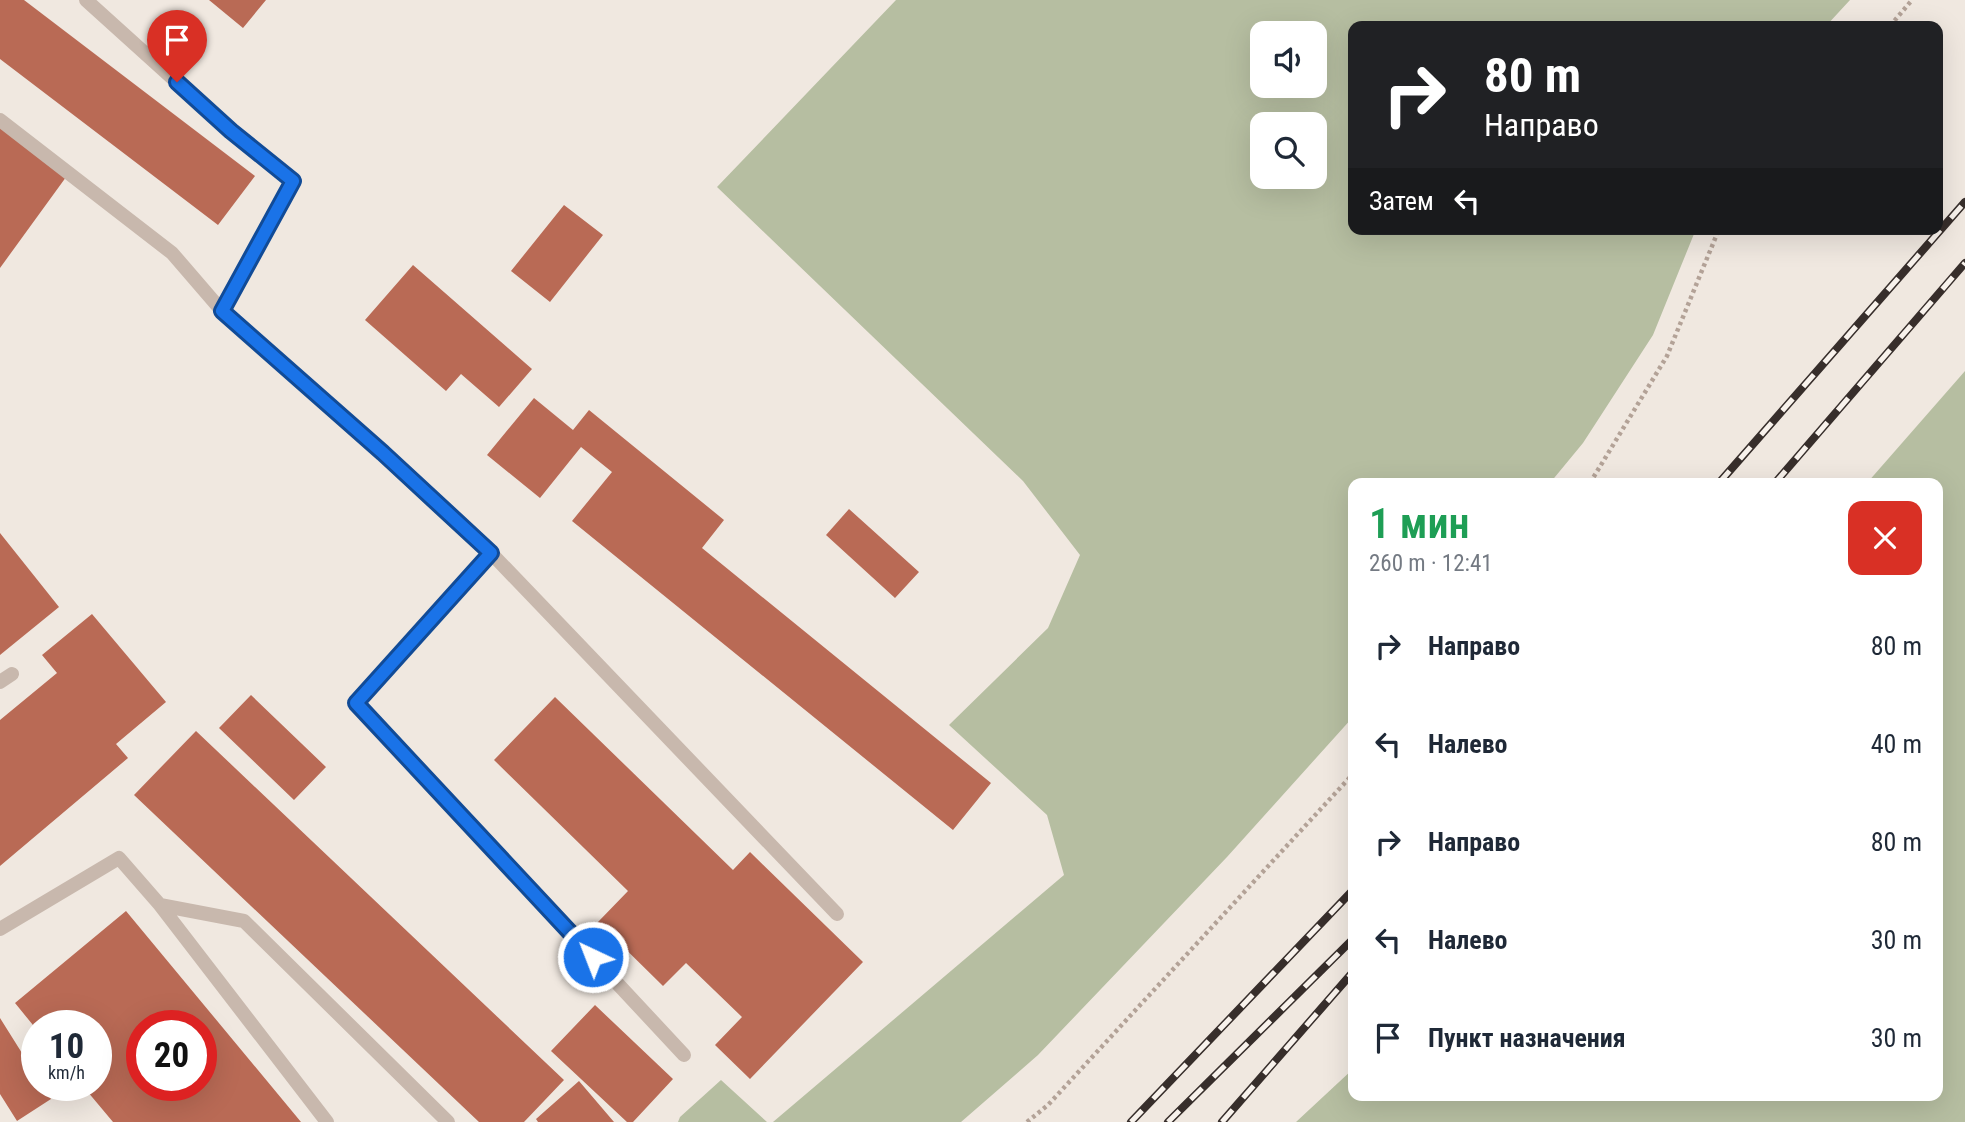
<!DOCTYPE html>
<html lang="ru">
<meta charset="utf-8">
<style>
:root{--surface:#fff;--page:#f2f2f3;--text:#1f2937;--muted:#747a83}
body{margin:0;font-family:"Roboto Condensed",sans-serif;background:var(--page);color:var(--text);height:100vh;display:flex;flex-direction:column;font-size:26px;white-space:nowrap}
*{box-sizing:border-box;margin:0}
p{font-size:23px;color:var(--muted)}
.icon{flex:none;width:38px;height:38px;fill:none;stroke:currentColor;stroke-width:2;stroke-linecap:round;stroke-linejoin:round}
.map{position:relative;flex:1;overflow:hidden}
.details{position:absolute;left:1348px;top:478px;width:595px;height:623px;display:flex;flex-direction:column;background:var(--surface);border-radius:14px;box-shadow:0 7px 28px #0002}
.details>*{flex:none}
.hud{position:absolute;left:1348px;top:21px;width:595px;height:214px;border-radius:14px;box-shadow:0 7px 28px #0002;background:#202124;color:#fff;overflow:hidden}
.controls{position:absolute;left:1250px;top:21px;display:grid;gap:14px}
.controls a{display:grid;place-items:center;width:77px;height:77px;border-radius:14px;background:var(--surface);box-shadow:0 7px 28px #0002;font-size:35px}
.speed{position:absolute;left:21px;top:1010px;display:flex;gap:14px;font-size:35px;font-weight:700;text-align:center}
.speed>*{display:grid;place-content:center;width:91px;height:91px;border-radius:50%;background:var(--surface);box-shadow:0 7px 28px #0002;line-height:1}
.speed small{font-size:18px;font-weight:400}
.speed .limit{border:10px solid #d22;background:#fff;color:#111}
.pin{position:absolute;display:grid;place-items:center;width:60px;height:60px;color:#fff;margin:-72px -30px;border-radius:50% 50% 50% 0;rotate:-45deg;box-shadow:0 0 7px #0007}
.pin .icon{rotate:45deg}
.me{position:absolute;width:77px;margin:-38px;rotate:317deg;stroke-linejoin:round;filter:drop-shadow(0 0 5px #0008)}
.turn{display:flex;align-items:center;gap:24px;height:147px;padding:0 21px;font-size:32px}
.turn .icon{width:91px;height:91px;stroke-width:2.5}
.turn b{display:block;font-size:49px;line-height:60px}
.then{display:flex;align-items:center;height:66px;padding:0 21px;background:#0003;gap:14px;font-size:26px}
.round{display:grid;place-items:center;flex:none;width:74px;height:74px;border-radius:14px;background:var(--page)}
.headline{display:flex;align-items:center;justify-content:space-between;height:119px;padding:0 21px}
h1{font-size:42px;font-weight:600;line-height:52px;color:#1e9e55}
ul{padding:0;list-style:none}
li{display:flex;align-items:center;gap:21px;height:98px;padding:0 21px}
li div{flex:1}
li b{display:block;font-size:26px}
li em{font-style:normal}
.map>svg:first-child{display:block}
.green{fill:#b6bea1;fill-rule:evenodd}
.building{fill:#b96a55;fill-rule:evenodd}
.lines{fill:none;stroke-linecap:round;stroke-linejoin:round}
.path{stroke:#b3a297;stroke-width:4.5;stroke-dasharray:3.5 3.5;stroke-linecap:butt}
.lane{stroke:#c8b8ad;stroke-width:14}
.rail-casing{stroke:#372e2b;stroke-width:8}
.rail{stroke:#f8f2ec;stroke-width:5;stroke-dasharray:16;stroke-linecap:butt}
.route-casing{stroke:#114b97;stroke-width:18}
.route{stroke:#1a73e8;stroke-width:12}
</style>
<div class="map">
<svg width="1965" height="1122" viewBox="0 0 1965 1122">
<rect width="100%" height="100%" fill="#f0e8e0"/>
<path class="green" d="M896 0H1850L1826 26H1353V229H1696L1653 335 1583 443 1550 483H1353V717L1227 857 1038 1055 961 1122H773L1064 875 1047 815 949 725 1048 628 1080 555 1023 481 717 187ZM1262 33H1314V86H1262ZM1262 124H1314V177H1262Z
M1965 371V1122H1296L1353 1069V1096H1937V483H1867Z
M721 1080 767 1122H678L680 1117Z"/>
<path class="building" d="M0 0H24L255 176 218 225 0 59Z
M209 0H266L243 28Z
M0 122 69 173 0 268Z
M564 205 603 235 550 302 511 271Z
M413 265 532 369 499 407 461 374 446 391 365 320Z
M534 398 573 430 589 410 724 520 702 548 991 783 953 830 572 521 612 472 581 447 540 498 487 455Z
M849 509 919 572 895 598 826 535Z
M0 533 59 607 0 655Z
M92 614 166 702 116 744 128 758 0 866V720L57 673 42 655Z
M251 695 326 767 294 800 219 728Z
M555 697 733 870 750 852 863 962 750 1079 715 1045 742 1017 686 963 663 986 598 922 628 891 494 760Z
M196 731 564 1080 524 1122H479L134 795Z
M126 911 301 1122H113L82 1085H96V1026H37V1030L15 1003ZM142 1026H201V1085H142Z
M595 1005 673 1079 633 1122H627L551 1051Z
M0 1018 37 1077V1085H42L51 1099 17 1121 0 1094Z
M579 1081 614 1122H538L536 1119Z"/>
<g class="lines">
<path class="path" d="M1890 26 1912 0
M1590 483 1667 356 1719 229
M1027 1122 1048 1105 1353 774"/>
<path class="lane" d="M86 0 231 131 293 181 222 311
M0 120 172 253 222 311 383 453 491 553 356 703 684 1055
M491 553 837 914
M0 682 12 674
M160 905 327 1122
M0 929 119 858 160 905 244 921 448 1122"/>
<defs>
<path id="rail" d="M1719 483 1965 202
M1775 483 1965 263
M1131 1122 1353 890
M1168 1122 1353 939
M1222 1122 1353 972"/>
</defs>
<use href="#rail" class="rail-casing"/>
<use href="#rail" class="rail"/>
</g>
<g class="lines">
<defs>
<path id="route" d="M177 82 231 131 293 181 222 311 383 453 491 553 356 703 593 957"/>
</defs>
<use href="#route" class="route-casing"/>
<use href="#route" class="route"/>
</g>
</svg>
<div class="controls">
<a><svg class="icon" aria-label="sound" viewBox="0 0 24 24"><path d="M4 9h4l5-4v14l-5-4H4zM17 9q2 3 0 6"/></svg></a>
<a><svg class="icon" aria-label="search" viewBox="0 0 24 24"><circle cx="10" cy="10" r="6"/><path d="M15 15l6 6"/></svg></a>
</div>
<div class="speed"><div>10<small>km/h</small></div><div class="limit">20</div></div>
<div class="pin" style="left:177px;top:82px;background:#d93025"><svg class="icon" aria-label="arrive" viewBox="0 0 24 24"><path d="M6 21V4h12l-3 4 3 4H6"/></svg></div>
<svg class="me" style="left:593px;top:957px" viewBox="-20 -20 40 40"><circle r="17" fill="#1a73e8" stroke="#fff" stroke-width="3"/><path d="M0-11L8 9 0 5-8 9z" fill="#fff"/></svg>
<div class="hud">
<div class="turn"><svg class="icon" aria-label="right" viewBox="0 0 24 24"><path d="M7 20v-9h11M14 6l5 5-5 5"/></svg><div><b>80 m</b>Направо</div></div>
<div class="then">Затем<svg class="icon" aria-label="left" viewBox="0 0 24 24"><path d="M17 20v-9H6M10 6l-5 5 5 5"/></svg></div>
</div>
<section class="details">
<div class="headline"><div><h1>1 мин</h1><p>260 m · 12:41</p></div><a class="round" style="background:#d93025;color:#fff"><svg class="icon" aria-label="close" viewBox="0 0 24 24"><path d="M6 6l12 12M18 6L6 18"/></svg></a></div>
<ul>
<li><svg class="icon" aria-label="right" viewBox="0 0 24 24"><path d="M7 20v-9h11M14 6l5 5-5 5"/></svg><div><b>Направо</b></div><em>80 m</em></li>
<li><svg class="icon" aria-label="left" viewBox="0 0 24 24"><path d="M17 20v-9H6M10 6l-5 5 5 5"/></svg><div><b>Налево</b></div><em>40 m</em></li>
<li><svg class="icon" aria-label="right" viewBox="0 0 24 24"><path d="M7 20v-9h11M14 6l5 5-5 5"/></svg><div><b>Направо</b></div><em>80 m</em></li>
<li><svg class="icon" aria-label="left" viewBox="0 0 24 24"><path d="M17 20v-9H6M10 6l-5 5 5 5"/></svg><div><b>Налево</b></div><em>30 m</em></li>
<li><svg class="icon" aria-label="arrive" viewBox="0 0 24 24"><path d="M6 21V4h12l-3 4 3 4H6"/></svg><div><b>Пункт назначения</b></div><em>30 m</em></li>
</ul>
</section>
</div>
